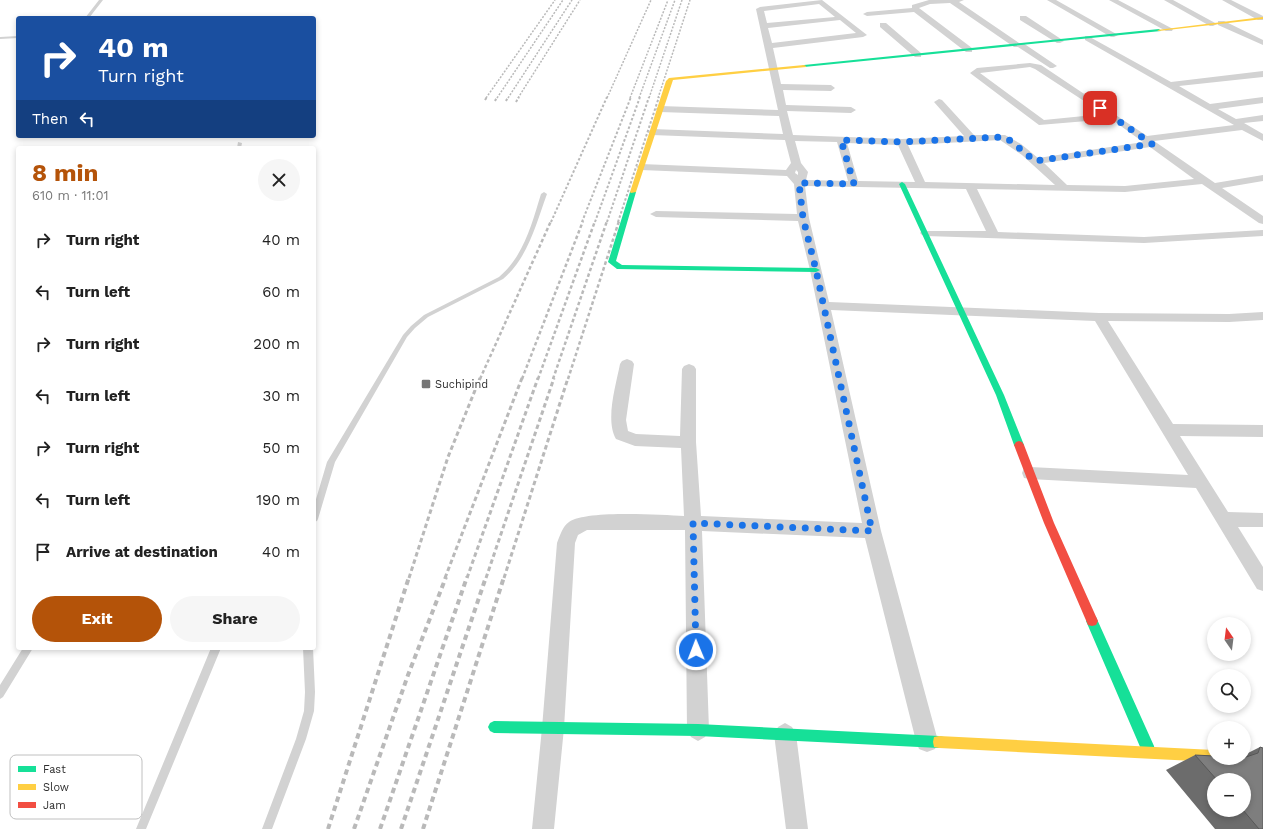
<!DOCTYPE html>
<meta charset="utf-8">
<style>
:root{--surface:#fff;--page:#f6f6f6;--text:#222;--muted:#767676;--accent:#b45309}
body{margin:0;font-family:"Work Sans",sans-serif;background:var(--page);color:var(--text);height:100vh;display:flex;flex-direction:column;font-size:15px;white-space:nowrap}
*{box-sizing:border-box;margin:0}
p{font-size:13px;color:var(--muted)}
.icon{flex:none;width:22px;height:22px;fill:none;stroke:currentColor;stroke-width:2;stroke-linecap:round;stroke-linejoin:round}
.map{position:relative;flex:1;overflow:hidden}
.drawer{position:absolute;left:16px;top:146px;width:300px;height:504px;display:flex;flex-direction:column;background:var(--surface);border-radius:4px;box-shadow:0 2px 6px #0003}
.drawer>*{flex:none}
.top-card{position:absolute;left:16px;top:16px;width:300px;height:122px;border-radius:4px;box-shadow:0 2px 6px #0003;background:#1a4fa0;color:#fff;overflow:hidden}
.needle{width:26px;rotate:346deg}
.buttons{position:absolute;left:1207px;top:617px;display:grid;gap:8px}
.buttons a{display:grid;place-items:center;width:44px;height:44px;border-radius:50%;background:var(--surface);box-shadow:0 2px 6px #0003;font-size:20px}
.pin{position:absolute;display:grid;place-items:center;width:34px;height:34px;color:#fff;margin:-17px;border-radius:8px;box-shadow:0 2px 6px #0006}
.me{position:absolute;width:44px;margin:-22px;rotate:359deg;stroke-linejoin:round;filter:drop-shadow(0 0 3px #0008)}
.turn{display:flex;align-items:center;gap:14px;height:84px;padding:0 16px;font-size:18px}
.turn .icon{width:52px;height:52px;stroke-width:2.5}
.turn b{display:block;font-size:28px;line-height:34px}
.then{display:flex;align-items:center;height:38px;padding:0 16px;background:#0003;gap:8px;font-size:15px}
.round{display:grid;place-items:center;flex:none;width:42px;height:42px;border-radius:21px;background:var(--page)}
.head{display:flex;align-items:center;justify-content:space-between;height:68px;padding:0 16px}
h1{font-size:24px;font-weight:700;line-height:30px;color:var(--accent)}
.cta{display:flex;gap:8px;margin-top:auto;padding:8px 16px}
.cta a{flex:1;height:46px;border-radius:24px;background:var(--accent);color:#fff;font-size:16px;font-weight:700;line-height:46px;text-align:center}
.cta a+a{background:var(--page);color:var(--text)}
ul{padding:0;list-style:none}
li{display:flex;align-items:center;gap:12px;height:52px;padding:0 16px}
li div{flex:1}
li b{display:block;font-size:15px}
li em{font-style:normal}
.map>svg:first-child{display:block}
.lines{fill:none;stroke-linecap:round;stroke-linejoin:round}
.lane{fill:#d2d2d2;fill-rule:evenodd}
.street{fill:#d2d2d2;fill-rule:evenodd}
.fast{fill:#16e098;fill-rule:evenodd}
.slow{fill:#ffcf43;fill-rule:evenodd}
.jam{fill:#f24e42;fill-rule:evenodd}
.rail-far4{stroke:#b9b9b9;stroke-width:1.5;stroke-dasharray:2 1.5;stroke-linecap:butt}
.rail-far3{stroke:#b9b9b9;stroke-width:2;stroke-dasharray:2.5 2;stroke-linecap:butt}
.rail-far2{stroke:#b9b9b9;stroke-width:2.5;stroke-dasharray:3.5 2.5;stroke-linecap:butt}
.rail-far1{stroke:#b9b9b9;stroke-width:3;stroke-dasharray:4.5 3;stroke-linecap:butt}
.rail{stroke:#b9b9b9;stroke-width:4;stroke-dasharray:5.5 4;stroke-linecap:butt}
.wall{fill:#6c6c6c;fill-rule:evenodd}
.building{fill:#7e7e7e;stroke:#585858}
.route{stroke:#1a73e8;stroke-width:7;stroke-dasharray:0 12.6}
.poi-dot{fill:#767676;stroke:#fff;stroke-width:1.5}
.labels{text-anchor:middle;dominant-baseline:central;stroke-width:4;stroke-linejoin:round;paint-order:stroke}
.poi-label{font-size:11px;fill:#2d2d2d;stroke:#fff;text-anchor:start}
.key{fill:#fff;stroke:#c0c0c0;stroke-width:1}
.key-label{font-size:11px;fill:#2d2d2d}
</style>
<div class="map">
<svg width="1263" height="829" viewBox="0 0 1263 829">
<rect width="100%" height="100%" fill="#fff"/>
<g class="lines">
<path class="lane" d="M99 0H103L89 18H85Z
M18 36V38L0 39V37Z
M238 142 242 143 241 148H237Z
M544 192 547 194C536 224 528 258 503 279L428 317 415 328 407 337 335 462 318 519 317 521 314 522V506L327 462 403 335 411 326 424 315 499 277C524 256 532 223 541 194Z
M23 648H33L3 697 0 699V685Z
M211 648H221L146 829H136Z
M303 648H313L315 692 314 711 306 739 272 829H262L296 739 304 711 305 692Z"/>
<path class="street" d="M822 0 867 35 863 37 773 48 781 84 831 85 835 88 831 91 783 90 786 105 851 107 856 110 851 113 787 111 793 135 902 139 964 136 934 102 939 99 942 100 974 135H1005L1021 144 1038 158 1143 142 1111 119 1039 125 970 73 977 68 1030 63 1041 65 1147 136 1234 125 1085 40V36H1088L1171 82 1263 71V77L1179 86 1210 104 1263 97V103L1218 109 1236 119 1263 115V121L1244 123 1263 134V141L1242 130 1154 141 1215 183 1263 175V181L1222 188 1263 216V224L1259 223 1202 184 1125 192 977 189 998 232 1144 237 1263 230V236L1144 243 926 236 922 235 920 233 922 231H986L966 189 805 186 809 218 829 302 1099 313 1229 314 1263 312V320L1229 322 1108 321 1173 424 1263 425V437L1180 436 1228 512 1263 513V527H1238L1263 567V591L1257 589 1196 488 1030 479 1024 478 1022 473 1024 468 1030 467 1188 475 1095 321 831 310 881 531 938 741 935 749 927 752 919 749 916 741 865 538 702 531 709 730 705 737 698 741 691 737 687 730 685 530H587L578 535 575 543 564 728 554 829H532L542 728 557 543C560 535 563 526 569 522 587 510 660 515 684 516L681 448 635 446 616 439C605 420 616 385 620 364L622 361 627 359 632 361 634 364 626 420 628 431 636 434 680 436 682 369 684 366 689 364 694 366 696 369V442L701 516 862 523 810 270 798 221 656 217 650 214 656 211 797 214 794 184 787 176 641 170 636 167 641 164 786 170 791 163 785 140 652 135 647 132 652 129 783 134 779 116 660 112 655 109 660 106 778 110 756 9 760 7ZM819 4 835 17 767 23 764 11ZM840 20 856 33 772 43 768 28ZM1030 67 1035 69 1104 114 1044 120 980 73ZM1000 140 1022 155 1055 185 925 182 908 145ZM795 141 837 142 848 181 806 180 808 172 801 163ZM847 143 898 145 915 182 858 181ZM1150 147 1194 179 1125 186 1067 185 1044 163ZM796 170 798 172V175L795 173Z
M929 0H964L959 2 1019 43H1023L1057 66 1053 68H1050L1018 47H1014L950 3 930 4 919 8 972 48V52H966L914 12 867 16 863 14 867 12 912 8V5Z
M1047 0H1056L1118 35 1114 37H1111Z
M1109 0H1118L1173 29 1172 31H1166Z
M1164 0H1173L1217 24 1213 26H1210Z
M1222 0H1231L1263 16V20H1258Z
M1020 16H1026L1064 41 1060 43H1057L1020 20Z
M1218 21H1224L1263 40V45L1218 25Z
M880 23H886L921 53V57H915L880 27Z
M785 723 792 727 796 734 808 829H786L774 734 778 727Z"/>
<path class="fast" d="M1159 29 1161 31 804 67 802 66 804 65Z
M902 182 905 184 1004 395 1024 445 1022 448H1016L1014 445 996 395 899 184Z
M633 190 636 192 616 261 622 265 816 268 820 270 816 272 617 269 608 262 630 192Z
M1092 616 1096 617 1154 746 1155 751 1154 756 1149 757 1144 756 1086 621 1088 617Z
M494 721 698 724 939 736 944 737 945 742 944 747 939 748 698 736 494 733 490 731 488 727 490 723Z"/>
<path class="slow" d="M1263 17V19L1159 31 1157 30Z
M804 65 806 66V67L673 80 636 192 631 193 630 192 666 81 669 78Z
M939 736 1214 750V758H1220L1219 761 1214 762 939 748 934 747 933 742 934 737Z"/>
<path class="jam" d="M1019 441 1022 442 1024 445 1054 523 1098 621 1096 625 1092 626 1088 625 1044 523 1014 445 1016 442Z"/>
<path class="rail-far4" d="M486 98 555 0
M497 98 563 0
M508 98 572 0
M518 98 580 0
M607 98 651 0
M630 98 668 0
M639 98 675 0
M649 98 682 0
M658 98 690 0"/>
<path class="rail-far3" d="M485 100 487 97
M495 101 497 97
M506 101 508 97
M516 102 519 97
M551 222 607 97
M582 222 631 97
M595 222 640 97
M607 222 649 97
M618 222 659 97"/>
<path class="rail-far2" d="M480 379 551 221
M522 379 583 221
M538 379 595 221
M553 379 607 221
M568 379 619 221"/>
<path class="rail-far1" d="M409 578 448 457 480 378
M445 578 522 378
M467 578 538 378
M486 578 554 378
M504 578 568 378"/>
<path class="rail" d="M328 829 409 577
M354 829 408 675 446 577
M380 829 467 577
M401 829 486 577
M423 829 504 577"/>
</g>
<path class="wall" d="M1260 747 1263 829H1215L1166 770 1195 755 1244 758V755ZM1214 780H1244V810H1214Z"/>
<path class="building" d="M1260 747 1263 748V829H1259L1243 810H1244V780H1217L1195 755 1214 756V758H1244V757H1246L1258 753Z"/>
<g class="lines">
<path class="route" d="M696 650 693 523 872 531 816 270 803 218 799 183 854 184 841 140 902 142 1002 137 1008 139 1035 161 1152 144 1100 108"/>
</g>
<rect class="poi-dot" x="421" y="379" width="10" height="10" rx="2"/>
<g class="labels">
<g class="poi-label">
<text x="435" y="384">Suchipind</text>
</g>
</g>
<rect x="10" y="755" width="132" height="64" rx="6" class="key"/>
<rect x="18" y="766" width="18" height="6" fill="#16e098"/>
<rect x="18" y="784" width="18" height="6" fill="#ffcf43"/>
<rect x="18" y="802" width="18" height="6" fill="#f24e42"/>
<g class="key-label">
<text x="43" y="773">Fast</text>
<text x="43" y="791">Slow</text>
<text x="43" y="809">Jam</text>
</g>
</svg>
<div class="buttons">
<a><svg class="needle" viewBox="-14 -14 28 28"><path d="M0-13l5 13h-10z" fill="#e53935"/><path d="M0 13l5-13h-10z" fill="#767676"/></svg></a>
<a><svg class="icon" aria-label="search" viewBox="0 0 24 24"><circle cx="10" cy="10" r="6"/><path d="M15 15l6 6"/></svg></a>
<a>+</a>
<a>−</a>
</div>
<div class="pin" style="left:1100px;top:108px;background:#d93025"><svg class="icon" aria-label="arrive" viewBox="0 0 24 24"><path d="M6 21V4h12l-3 4 3 4H6"/></svg></div>
<svg class="me" style="left:696px;top:650px" viewBox="-20 -20 40 40"><circle r="17" fill="#1a73e8" stroke="#fff" stroke-width="3"/><path d="M0-11L8 9 0 5-8 9z" fill="#fff"/></svg>
<div class="top-card">
<div class="turn"><svg class="icon" aria-label="right" viewBox="0 0 24 24"><path d="M7 20v-9h11M14 6l5 5-5 5"/></svg><div><b>40 m</b>Turn right</div></div>
<div class="then">Then<svg class="icon" aria-label="left" viewBox="0 0 24 24"><path d="M17 20v-9H6M10 6l-5 5 5 5"/></svg></div>
</div>
<section class="drawer">
<div class="head"><div><h1>8 min</h1><p>610 m · 11:01</p></div><a class="round"><svg class="icon" aria-label="close" viewBox="0 0 24 24"><path d="M6 6l12 12M18 6L6 18"/></svg></a></div>
<ul>
<li><svg class="icon" aria-label="right" viewBox="0 0 24 24"><path d="M7 20v-9h11M14 6l5 5-5 5"/></svg><div><b>Turn right</b></div><em>40 m</em></li>
<li><svg class="icon" aria-label="left" viewBox="0 0 24 24"><path d="M17 20v-9H6M10 6l-5 5 5 5"/></svg><div><b>Turn left</b></div><em>60 m</em></li>
<li><svg class="icon" aria-label="right" viewBox="0 0 24 24"><path d="M7 20v-9h11M14 6l5 5-5 5"/></svg><div><b>Turn right</b></div><em>200 m</em></li>
<li><svg class="icon" aria-label="left" viewBox="0 0 24 24"><path d="M17 20v-9H6M10 6l-5 5 5 5"/></svg><div><b>Turn left</b></div><em>30 m</em></li>
<li><svg class="icon" aria-label="right" viewBox="0 0 24 24"><path d="M7 20v-9h11M14 6l5 5-5 5"/></svg><div><b>Turn right</b></div><em>50 m</em></li>
<li><svg class="icon" aria-label="left" viewBox="0 0 24 24"><path d="M17 20v-9H6M10 6l-5 5 5 5"/></svg><div><b>Turn left</b></div><em>190 m</em></li>
<li><svg class="icon" aria-label="arrive" viewBox="0 0 24 24"><path d="M6 21V4h12l-3 4 3 4H6"/></svg><div><b>Arrive at destination</b></div><em>40 m</em></li>
</ul>
<div class="cta"><a>Exit</a><a>Share</a></div>
</section>
</div>
